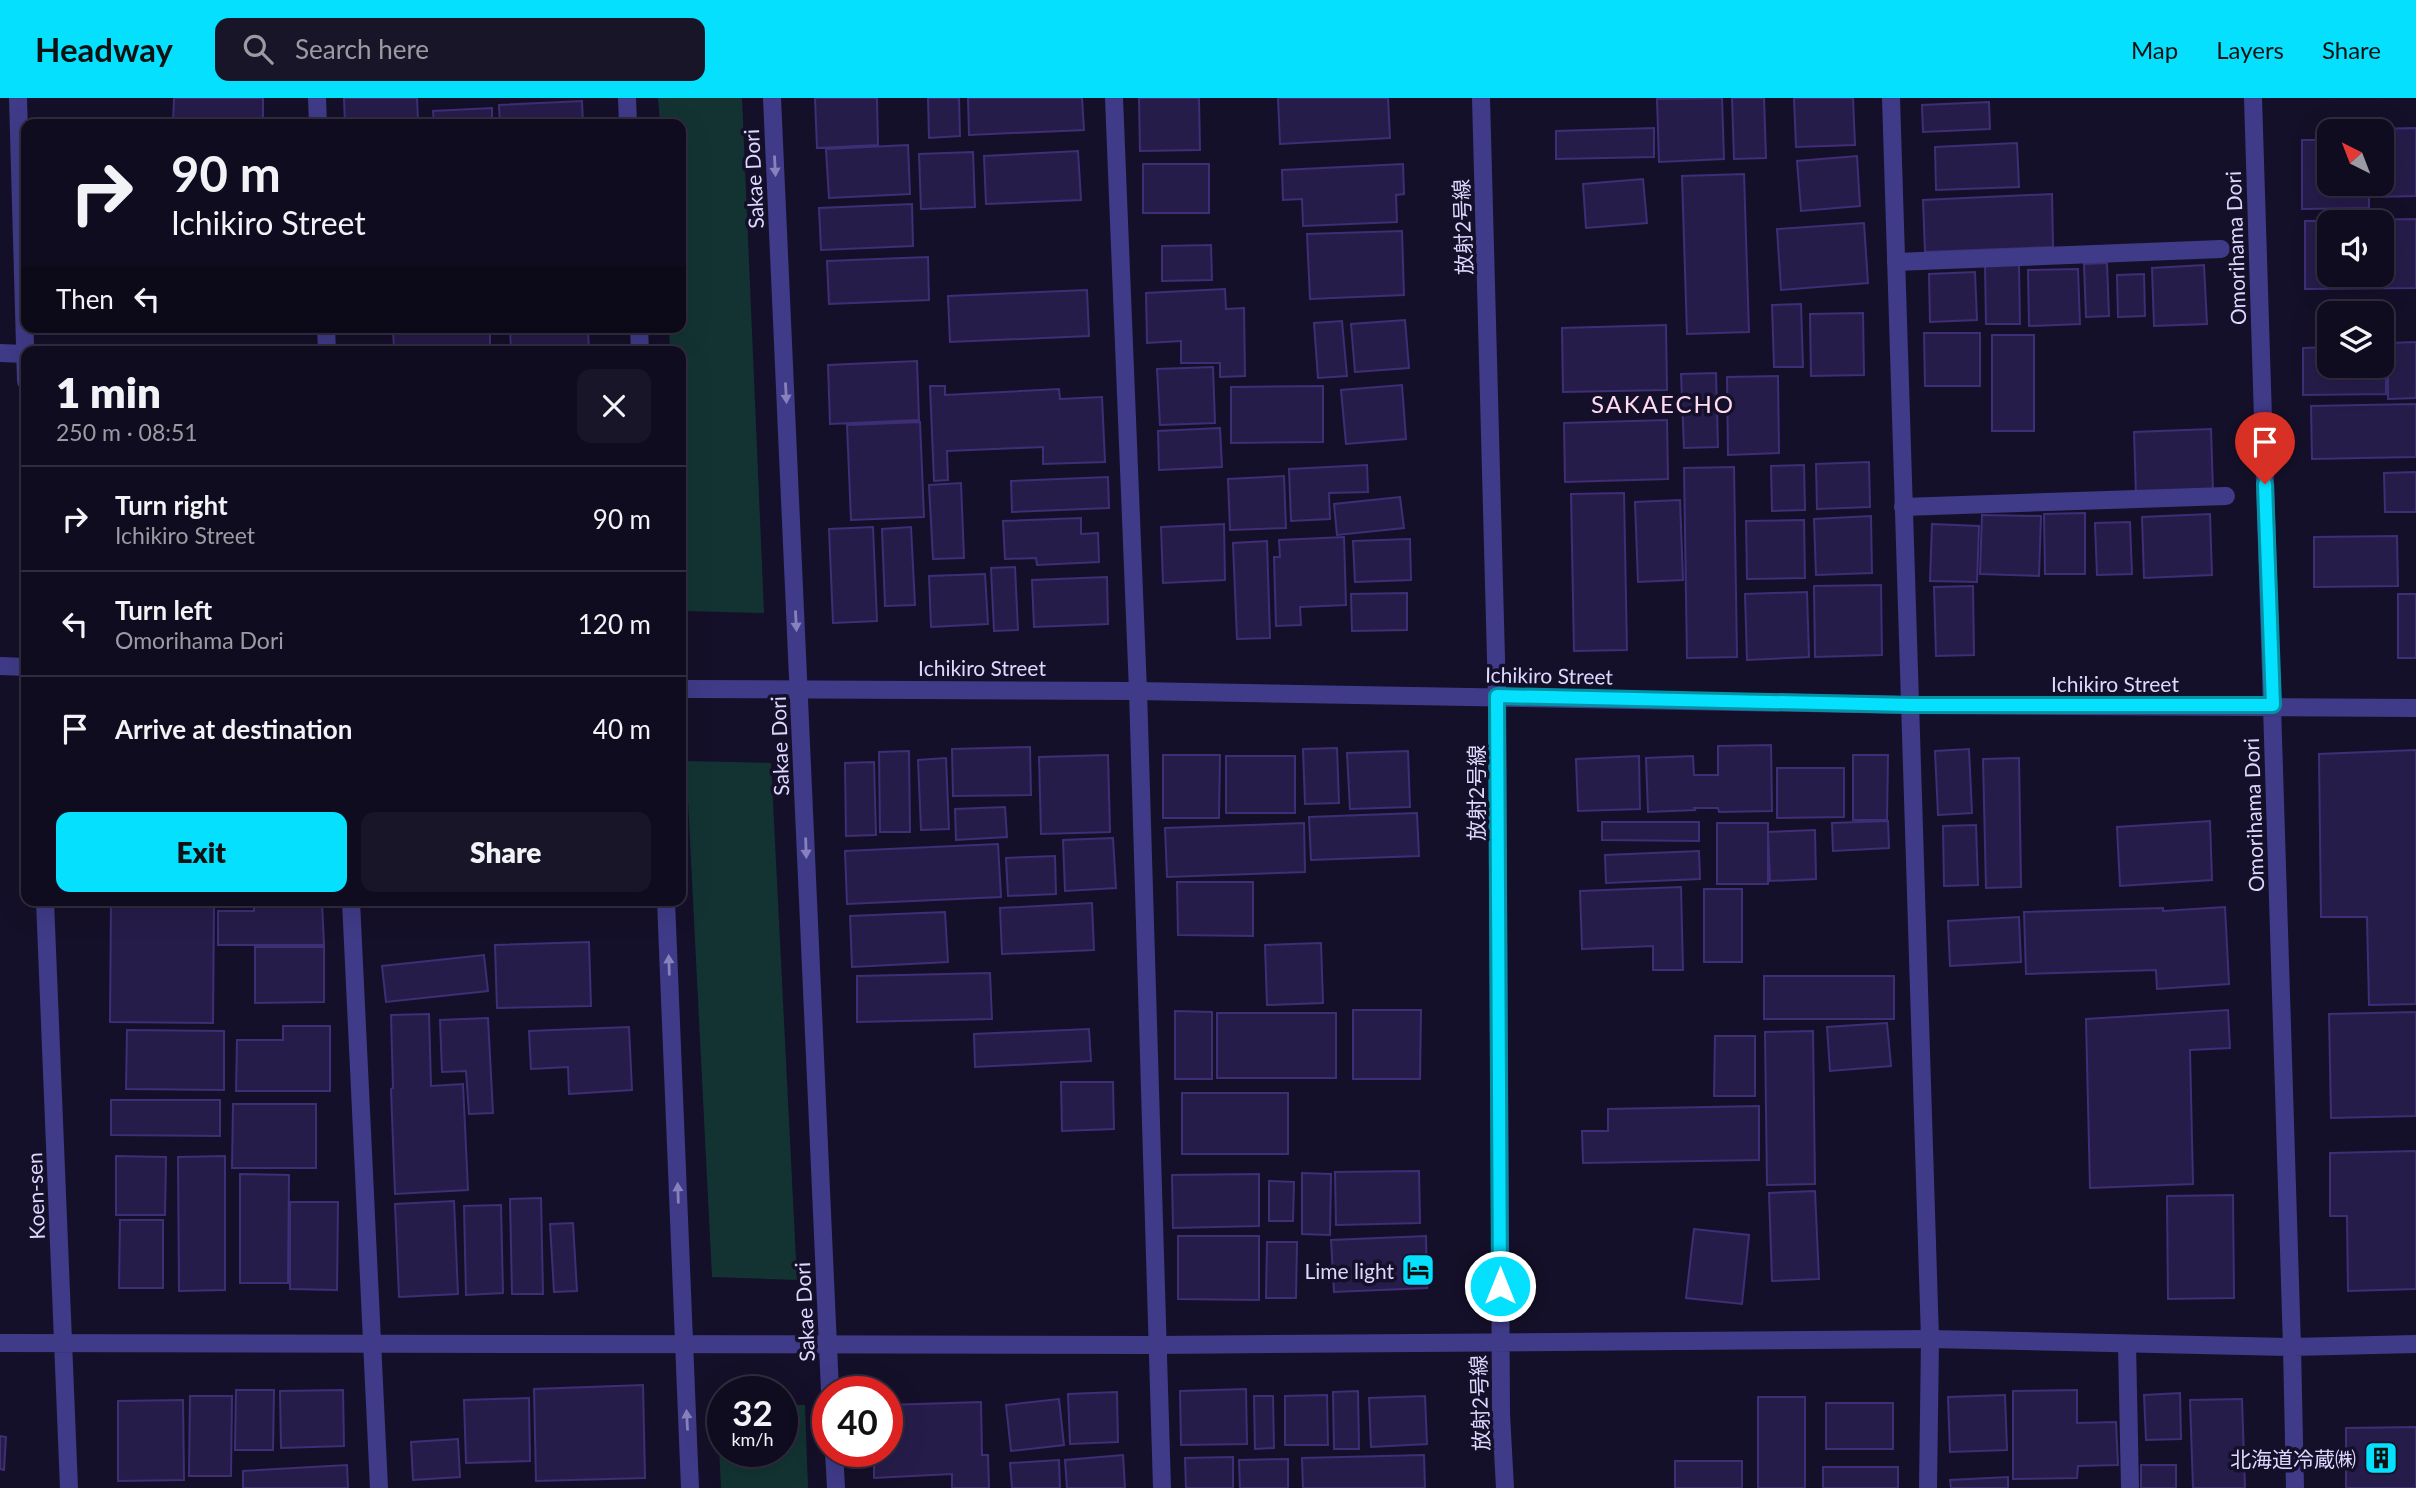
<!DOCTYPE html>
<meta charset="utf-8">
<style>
:root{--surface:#100c1f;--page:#191528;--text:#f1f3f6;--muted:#9c9ba4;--line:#302c3d;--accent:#05e0fe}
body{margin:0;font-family:Lato,"Noto Sans JP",sans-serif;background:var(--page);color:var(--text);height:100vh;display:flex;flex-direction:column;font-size:26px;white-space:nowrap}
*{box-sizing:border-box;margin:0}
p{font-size:23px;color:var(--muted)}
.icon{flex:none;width:38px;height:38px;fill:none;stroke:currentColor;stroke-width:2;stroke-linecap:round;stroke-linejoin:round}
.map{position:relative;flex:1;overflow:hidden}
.details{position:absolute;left:21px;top:248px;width:665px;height:560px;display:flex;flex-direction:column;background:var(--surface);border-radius:14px;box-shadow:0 7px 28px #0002,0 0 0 2px var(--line)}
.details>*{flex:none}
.guide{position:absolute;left:21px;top:21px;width:665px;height:214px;border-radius:14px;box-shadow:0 7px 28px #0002,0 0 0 2px var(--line);background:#100c1f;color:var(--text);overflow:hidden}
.needle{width:46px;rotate:318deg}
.buttons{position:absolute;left:2317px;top:21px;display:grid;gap:14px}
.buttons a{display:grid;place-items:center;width:77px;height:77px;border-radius:14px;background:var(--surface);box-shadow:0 7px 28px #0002,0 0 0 2px var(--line);font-size:35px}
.speed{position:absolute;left:707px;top:1278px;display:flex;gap:14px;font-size:35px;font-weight:700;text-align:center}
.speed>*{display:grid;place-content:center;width:91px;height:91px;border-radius:50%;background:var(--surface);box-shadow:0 7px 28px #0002,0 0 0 2px var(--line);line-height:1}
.speed small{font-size:18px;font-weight:400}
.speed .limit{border:10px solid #d22;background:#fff;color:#111}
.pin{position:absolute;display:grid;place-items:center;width:60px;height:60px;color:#fff;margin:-72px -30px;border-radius:50% 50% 50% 0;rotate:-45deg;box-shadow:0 0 7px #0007}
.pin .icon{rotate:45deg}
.me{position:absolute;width:77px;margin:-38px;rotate:0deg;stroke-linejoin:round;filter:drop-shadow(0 0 5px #0008)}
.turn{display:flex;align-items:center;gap:24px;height:147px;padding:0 35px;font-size:32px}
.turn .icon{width:91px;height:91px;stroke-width:2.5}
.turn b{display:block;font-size:49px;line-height:60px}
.then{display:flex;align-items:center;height:66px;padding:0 35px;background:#0003;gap:14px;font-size:26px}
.round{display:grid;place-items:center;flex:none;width:74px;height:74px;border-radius:14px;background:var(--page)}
.overview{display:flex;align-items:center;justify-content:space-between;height:119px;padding:0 35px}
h1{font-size:42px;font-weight:800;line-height:52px}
.cta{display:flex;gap:14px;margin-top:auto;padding:14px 35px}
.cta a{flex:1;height:80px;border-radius:14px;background:var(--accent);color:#111;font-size:28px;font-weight:800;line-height:80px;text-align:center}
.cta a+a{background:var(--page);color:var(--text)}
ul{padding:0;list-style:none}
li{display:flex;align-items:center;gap:21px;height:105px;padding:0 35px;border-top:2px solid var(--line)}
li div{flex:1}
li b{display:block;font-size:26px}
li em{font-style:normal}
header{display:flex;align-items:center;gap:42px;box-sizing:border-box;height:98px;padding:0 35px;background:var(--accent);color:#111}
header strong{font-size:33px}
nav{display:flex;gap:38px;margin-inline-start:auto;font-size:24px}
.search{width:490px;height:63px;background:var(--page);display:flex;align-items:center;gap:18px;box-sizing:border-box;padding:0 24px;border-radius:14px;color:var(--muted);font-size:26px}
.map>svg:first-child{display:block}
.park{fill:#133333}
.building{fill:#261c4a;stroke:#3e2e76;stroke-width:2;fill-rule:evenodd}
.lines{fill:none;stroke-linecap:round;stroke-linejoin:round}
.service{stroke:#403b88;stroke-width:18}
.minor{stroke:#403b88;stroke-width:18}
.tertiary{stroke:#403b88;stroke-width:18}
.oneway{fill:#8782be}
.route-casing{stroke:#0392a5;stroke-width:18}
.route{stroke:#05e0fe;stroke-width:12}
.labels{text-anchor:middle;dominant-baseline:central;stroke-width:7;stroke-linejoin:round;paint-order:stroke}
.street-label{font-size:21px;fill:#ded8ff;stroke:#151029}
.poi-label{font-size:21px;fill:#ded8ff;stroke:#151029;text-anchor:end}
.quarter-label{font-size:24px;letter-spacing:2px;fill:#ffdaf1;stroke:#151029}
</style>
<header>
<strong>Headway</strong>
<div class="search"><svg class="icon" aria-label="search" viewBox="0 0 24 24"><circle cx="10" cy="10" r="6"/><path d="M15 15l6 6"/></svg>Search here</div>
<nav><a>Map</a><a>Layers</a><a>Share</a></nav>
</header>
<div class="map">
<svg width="2416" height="1390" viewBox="0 0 2416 1390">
<rect width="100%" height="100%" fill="#151029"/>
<path class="park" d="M658 0H742L764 515 682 513 681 254H670L669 229H681V26H660Z
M686 663 771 665 797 1182 712 1179Z
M782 1307H805L808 1390H721L717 1309H723V1353H782Z"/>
<path class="building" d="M174 0H263V26H173Z
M344 0H417L418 23 345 26Z
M815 0H877L878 47 817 50Z
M928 0H959L960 38 929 40Z
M968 0H1082L1084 32 969 37Z
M1139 0H1199L1200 52 1140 53Z
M1278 0H1388L1390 40 1280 46Z
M1722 0 1724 61 1659 64 1657 1Z
M1732 0H1764L1766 60 1734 61Z
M1794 0H1853L1855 47 1796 49Z
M582 3 583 26H500L499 7Z
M1989 4 1990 31 1923 34 1922 7Z
M492 10V26H434L433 13Z
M1654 30V59L1556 61V33Z
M2416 30V98L2375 99 2374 86H2382V33H2374V31Z
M2302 42H2329V86H2369V110L2302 111Z
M2017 45 2019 89 1936 92 1935 49Z
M908 47 910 96 829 100 826 51Z
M1078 53 1081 102 986 106 984 58Z
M973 54 975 109 921 111 919 56Z
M1857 58 1860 108 1801 113 1797 63Z
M1143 66H1209V115H1143Z
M1403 66 1404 96 1396 97 1397 124 1303 128 1302 101 1283 102 1282 72Z
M1744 76 1749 234 1687 236 1682 78Z
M1643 81 1647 125 1586 130 1583 86Z
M2052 96 2053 149 1925 154 1923 102Z
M912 106 913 148 821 152 819 110Z
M2416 121V190L2305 191V123ZM2329 124H2382V177H2329Z
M1864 125 1868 185 1781 192 1777 131Z
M1402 133 1404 197 1310 201 1307 136Z
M1211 147 1212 182 1162 183V148Z
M928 159 929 202 829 206 827 163Z
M2107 165 2109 218 2086 219 2084 166Z
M1985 167H2019L2020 226H1986Z
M2204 167 2207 226 2154 228 2152 170Z
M2078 171 2080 226 2029 228 2028 172Z
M1975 174 1977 222 1930 224 1929 176Z
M2144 176 2145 218 2118 219 2117 177Z
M1225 191 1226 211 1244 210 1245 278 1220 279V265H1181V243L1147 245 1146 195Z
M1087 192 1089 238 950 244 948 198Z
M1801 206 1803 269H1774L1772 207Z
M1863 215 1864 277 1811 278 1810 216Z
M1405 222 1409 270 1355 274 1351 226Z
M1342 223 1347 278 1318 280 1314 225Z
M1666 227 1667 292 1563 294 1562 230Z
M194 229H255V231L194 232Z
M393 229H490V254H394Z
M510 229H588L589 254H511Z
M1924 235H1980V288H1925Z
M1992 237H2034V333H1992Z
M2416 244V300L2388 301V245Z
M2382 248H2386V296L2303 297V250L2329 249V268H2382Z
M917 263 919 322 830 326 828 267Z
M1213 269 1215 325 1160 327 1157 271Z
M1716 275 1718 349 1684 350 1681 276Z
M1778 278 1779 355 1728 357 1727 279Z
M1402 287 1406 341 1346 346 1341 292Z
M930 288H945V297L1059 291 1060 301 1102 299 1105 364 1043 366V349L947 353 948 382 934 383Z
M1323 288V344L1231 345V289Z
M2416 306V359L2312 361 2311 308Z
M1667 322 1668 381 1565 384 1564 325Z
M920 324 924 419 851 422 847 327Z
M1220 330 1222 369 1159 372 1158 333Z
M2211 331 2213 394 2136 398 2134 334Z
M1869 364 1870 409 1817 411 1816 366Z
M1367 367 1368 394 1329 395 1330 421 1291 423 1289 371Z
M1804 367 1805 412 1772 413 1771 368Z
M1734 369 1737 559 1687 560 1684 370Z
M2416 374V414H2385L2384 375Z
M1284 378 1286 430 1230 432 1228 381Z
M1108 379 1109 410 1012 414 1011 383Z
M961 385 964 460 933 461 929 387Z
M1624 395 1627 552 1574 553 1571 396Z
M1400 399 1404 430 1337 437 1334 406Z
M1680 402 1683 482 1638 484 1635 404Z
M2085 415V476H2045L2044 416Z
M2210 416 2212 477 2144 480 2142 419Z
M1982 417 2041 418 2039 478 1980 476Z
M1871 418 1872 475 1816 477 1814 421Z
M1081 420V436L1098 435 1099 464 1037 467 1036 460 1005 461 1003 423Z
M1804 422 1805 480 1747 481 1746 423Z
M2130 424 2132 476 2097 477 2095 425Z
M1224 426 1225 482 1163 485 1161 429Z
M1932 426 1979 428 1977 484 1930 483Z
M873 429 877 523 833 525 829 431Z
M911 429 915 507 885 508 882 431Z
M2397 438 2398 488 2314 489V439Z
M1344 439 1346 507 1300 509 1301 527 1276 528 1274 459H1280L1279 442Z
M1410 441 1411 482 1355 484 1353 443Z
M1267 443 1270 540 1237 541 1233 445Z
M1015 469 1018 532 994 533 991 470Z
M985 476 988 526 931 529 929 478Z
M1107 479 1108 526 1034 529 1032 482Z
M1881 487 1882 557 1815 559 1814 488Z
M1973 488 1974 557 1936 558 1934 489Z
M1807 494 1809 559 1747 562 1745 496Z
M1407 495V532L1352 533 1351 496Z
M2398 496H2416V560H2398Z
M1771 647 1772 713 1719 714 1718 710H1694L1695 712 1648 714 1646 660 1693 658 1694 677H1718V648Z
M1030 649 1031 697 953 698 952 651Z
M1337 650 1339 705 1305 706 1303 651Z
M1969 651 1972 715 1938 717 1935 653Z
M2416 652V906L2369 907 2367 819H2321L2319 656Z
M909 653 910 734H880L879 654Z
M1408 653 1410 709 1350 711 1347 655Z
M1108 657 1110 734 1041 736 1039 659Z
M1163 657H1220L1219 720H1163Z
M1853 657H1888L1887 722H1853Z
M1226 658H1295V715H1226Z
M1639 658 1640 711 1578 713 1576 661Z
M946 660 949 731 921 732 918 662Z
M2019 660 2021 789 1986 790 1983 661Z
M874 664 876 737 846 738 845 665Z
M1777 670H1844V719L1777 720Z
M1005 709 1007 739 956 742 955 711Z
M1417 715 1419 758 1311 762 1309 719Z
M1888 723 1889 750 1833 753 1832 725Z
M2210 723 2212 782 2120 788 2117 729Z
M1602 724H1699V743L1602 742Z
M1304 725 1305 774 1167 779 1165 730Z
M1717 725H1768V786H1717Z
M1976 727 1978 787 1944 788 1943 728Z
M1815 732 1816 781 1770 783 1768 734Z
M1113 740 1116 790 1065 793 1063 742Z
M998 746 1001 799 847 806 845 753Z
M1699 753 1700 781 1606 785 1605 757Z
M1055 758 1056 796 1008 798 1006 760Z
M1177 784H1253V838L1178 837Z
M1681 789 1683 872H1653V848L1582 851 1580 793Z
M1704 791H1742V864H1704Z
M111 803H214L213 925 110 924Z
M254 803H322L324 847H218V813H254Z
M1092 805 1094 852 1002 856 1000 810Z
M2225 809 2229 886 2157 891 2156 872 2026 876 2024 814 2163 810V813Z
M945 814 948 864 852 869 850 818Z
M2019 819 2021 864 1950 868 1948 823Z
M589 844 591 908 497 910 495 847Z
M1321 845 1323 905 1267 907 1265 847Z
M255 849H324V904L255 905Z
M484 857 488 893 386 904 382 868Z
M990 875 992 921 857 924V878Z
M1764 878H1894V921H1764Z
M1353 912H1421L1420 981H1353Z
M2228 912 2230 950 2190 952 2193 1086 2090 1090 2086 921Z
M1175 913 1212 914V981H1175Z
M2416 914V1018L2331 1020 2329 916Z
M1217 915H1336V980H1217Z
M429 916 431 988 463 986 468 1092 395 1096 391 991 393 990 391 917Z
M488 920 493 1015 469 1016 466 973 442 974 440 922Z
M1887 925 1891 968 1830 973 1827 929Z
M283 928H330V993H236L237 942H283Z
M629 929 632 992 569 996 568 969 531 971 529 933Z
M1089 931 1091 963 975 969 974 936Z
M127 932 224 933V992L126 991Z
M1813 933 1815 1086 1767 1087 1765 934Z
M1715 938H1755V998H1714Z
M1061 984H1113L1114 1031 1062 1033Z
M1182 995H1288V1056H1182Z
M111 1002H220V1038L111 1037Z
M233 1006H316V1070H232Z
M1759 1008V1062L1583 1065 1582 1033H1608V1011Z
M2416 1053V1191L2348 1193 2347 1118H2330V1055Z
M116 1058 166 1059 165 1117H116Z
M225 1058V1192L179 1193 178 1059Z
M1419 1073 1420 1125 1336 1127 1335 1074Z
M1302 1075 1331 1076 1330 1137 1302 1136Z
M240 1076 289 1077 288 1185H240Z
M1259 1076V1128L1173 1130 1172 1077Z
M1269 1083 1294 1084 1293 1123H1269Z
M1815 1093 1819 1181 1772 1183 1769 1095Z
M2233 1097 2234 1200 2168 1201 2167 1098Z
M541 1100 543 1196H512L510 1101Z
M454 1103 458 1196 399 1199 395 1106Z
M290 1104H338L337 1192 290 1191Z
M501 1107 503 1195 466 1197 464 1108Z
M120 1122H163V1190H119Z
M573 1125 577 1193 554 1194 550 1126Z
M1694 1131 1749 1137 1742 1206 1686 1200Z
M1178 1138H1259V1202L1178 1201Z
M1426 1138 1427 1190 1334 1194 1331 1142Z
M1267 1144H1297L1296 1200H1266Z
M643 1287 645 1380 536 1383 534 1291Z
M1246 1291 1247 1346 1181 1347 1180 1293Z
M236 1292H274L273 1352H235Z
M343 1292 344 1348 281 1350 280 1293Z
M2077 1292V1325L2116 1324 2118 1367 2078 1368 2077 1380 2013 1381V1293Z
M1358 1293 1359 1351H1334L1333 1294Z
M1117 1294 1118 1344 1070 1346 1068 1296Z
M2180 1295 2181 1341 2146 1342 2144 1297Z
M1327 1297 1328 1347H1285V1298Z
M2005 1297 2007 1352 1950 1354 1948 1299Z
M190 1298H232L231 1378H189Z
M1254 1298H1273L1274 1350 1255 1351Z
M1425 1298 1427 1346 1371 1349 1369 1300Z
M1758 1299H1805V1390H1758Z
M529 1300 530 1363 466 1365 464 1302Z
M1059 1301 1064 1347 1011 1353 1006 1307Z
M2242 1301 2245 1390H2193L2190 1302Z
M183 1302 184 1382 118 1383V1303Z
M981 1304 982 1357H988L989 1390H952V1376L874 1380V1353H887V1307Z
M1826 1305H1893V1351H1826Z
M2416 1329V1390H2346V1330Z
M0 1338 6 1339 4 1372 0 1371Z
M458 1341 460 1379 413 1382 411 1344Z
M1123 1357 1125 1390H1067L1065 1362Z
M1424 1357 1425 1390H1303L1302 1360Z
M1233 1359V1390H1186L1185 1360Z
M1288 1361V1390H1240L1239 1362Z
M1059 1362 1060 1390H1012L1010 1365Z
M1675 1363H1742V1390H1675Z
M347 1367 348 1390H243V1373Z
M2141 1367H2176V1390H2141Z
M1823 1369H1898V1390H1823Z
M2008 1379V1390H1951L1950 1382Z"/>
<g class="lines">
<path class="service" d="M1896 164 2221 151
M0 255 25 256
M1903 409 2226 398
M2127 1246 2130 1390"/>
<path class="minor" d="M317 0 318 26
M627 0 628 26
M772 0 830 1293
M1114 0 1138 593 1162 1390
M1891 0 1930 1241 1928 1390
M326 229 327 254
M639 229 640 254
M351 803 379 1390
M666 803 690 1390
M834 1353 836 1390"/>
<path class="tertiary" d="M18 0 26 283
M1481 0 1497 598 1501 1316 1505 1390
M2253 0 2292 1249 2295 1390
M0 568 26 569
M681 591 1138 593 1911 607 2416 610
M45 803 69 1390
M0 1245 1156 1247 1930 1241 2292 1249 2416 1246"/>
</g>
<defs><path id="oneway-solid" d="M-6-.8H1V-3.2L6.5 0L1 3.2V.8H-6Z" transform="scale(1.75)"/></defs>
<g class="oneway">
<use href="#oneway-solid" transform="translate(775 68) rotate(87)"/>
<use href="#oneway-solid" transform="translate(786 295) rotate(87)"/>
<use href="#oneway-solid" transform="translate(796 523) rotate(87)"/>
<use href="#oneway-solid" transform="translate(806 750) rotate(88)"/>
<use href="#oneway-solid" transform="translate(669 867) rotate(-92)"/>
<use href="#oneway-solid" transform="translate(678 1095) rotate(-92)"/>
<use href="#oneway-solid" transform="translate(687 1322) rotate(-93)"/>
</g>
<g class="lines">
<defs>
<path id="route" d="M1500 1188 1497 598 1911 607H2273L2265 386"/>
</defs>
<use href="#route" class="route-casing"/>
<use href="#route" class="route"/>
</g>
<defs>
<symbol id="hotel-square" viewBox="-11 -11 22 22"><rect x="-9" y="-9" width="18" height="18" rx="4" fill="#05e0fe" stroke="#151029"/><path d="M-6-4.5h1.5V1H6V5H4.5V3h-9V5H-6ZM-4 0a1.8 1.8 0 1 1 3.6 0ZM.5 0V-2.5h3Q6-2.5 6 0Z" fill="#111"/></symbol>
<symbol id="building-square" viewBox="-11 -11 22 22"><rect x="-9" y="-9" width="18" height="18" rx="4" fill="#05e0fe" stroke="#151029"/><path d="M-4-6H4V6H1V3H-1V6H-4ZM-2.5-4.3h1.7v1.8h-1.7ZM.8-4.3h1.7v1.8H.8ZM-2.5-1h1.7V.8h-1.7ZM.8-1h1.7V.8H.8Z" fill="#111"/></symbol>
</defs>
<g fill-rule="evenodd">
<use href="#hotel-square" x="1399" y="1153" width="38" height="38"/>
<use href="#building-square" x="2362" y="1341" width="38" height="38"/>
</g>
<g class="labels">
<g class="street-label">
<text transform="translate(753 81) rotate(-93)">Sakae Dori</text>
<text transform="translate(1462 129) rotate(-92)">放射2号線</text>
<text transform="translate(2235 150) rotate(-92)">Omorihama Dori</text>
<text x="982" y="569">Ichikiro Street</text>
<text transform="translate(1549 577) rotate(1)">Ichikiro Street</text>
<text x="2115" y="585">Ichikiro Street</text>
<text transform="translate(779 648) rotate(-92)">Sakae Dori</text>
<text transform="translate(1475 695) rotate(-90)">放射2号線</text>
<text transform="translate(2253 717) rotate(-92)">Omorihama Dori</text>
<text transform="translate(35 1098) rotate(-92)">Koen-sen</text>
<text transform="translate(804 1214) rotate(-93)">Sakae Dori</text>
<text transform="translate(1479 1305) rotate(-92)">放射2号線</text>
</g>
<g class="poi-label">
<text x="1394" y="1172">Lime light</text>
<text x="2356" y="1360">北海道冷蔵㈱</text>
</g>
<g class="quarter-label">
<text x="1663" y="305">SAKAECHO</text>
</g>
</g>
</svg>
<div class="buttons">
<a><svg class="needle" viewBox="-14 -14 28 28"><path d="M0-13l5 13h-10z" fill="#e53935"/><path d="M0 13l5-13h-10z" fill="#9c9ba4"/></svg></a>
<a><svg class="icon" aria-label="sound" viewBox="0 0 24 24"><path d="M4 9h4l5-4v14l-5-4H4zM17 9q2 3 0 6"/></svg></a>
<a><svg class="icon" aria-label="layers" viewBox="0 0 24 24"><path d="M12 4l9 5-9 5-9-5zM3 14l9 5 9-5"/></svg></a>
</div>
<div class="speed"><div>32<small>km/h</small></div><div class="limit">40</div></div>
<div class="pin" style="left:2265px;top:386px;background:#d93025"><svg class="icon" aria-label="arrive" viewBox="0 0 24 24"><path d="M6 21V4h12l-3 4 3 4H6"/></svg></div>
<svg class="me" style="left:1500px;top:1188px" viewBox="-20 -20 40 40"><circle r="17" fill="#05e0fe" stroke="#fff" stroke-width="3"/><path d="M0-11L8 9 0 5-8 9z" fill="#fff"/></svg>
<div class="guide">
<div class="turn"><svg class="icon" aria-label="right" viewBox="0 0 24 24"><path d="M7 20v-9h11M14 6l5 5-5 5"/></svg><div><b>90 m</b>Ichikiro Street</div></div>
<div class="then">Then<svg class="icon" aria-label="left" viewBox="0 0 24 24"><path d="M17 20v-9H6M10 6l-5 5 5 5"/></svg></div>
</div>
<section class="details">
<div class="overview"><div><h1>1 min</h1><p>250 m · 08:51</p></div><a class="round"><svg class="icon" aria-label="close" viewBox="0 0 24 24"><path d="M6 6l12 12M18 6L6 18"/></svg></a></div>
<ul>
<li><svg class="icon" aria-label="right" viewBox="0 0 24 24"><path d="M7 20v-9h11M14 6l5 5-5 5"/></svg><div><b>Turn right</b><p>Ichikiro Street</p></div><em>90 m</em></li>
<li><svg class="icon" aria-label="left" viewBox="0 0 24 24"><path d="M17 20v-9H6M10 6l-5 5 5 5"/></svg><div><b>Turn left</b><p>Omorihama Dori</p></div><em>120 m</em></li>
<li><svg class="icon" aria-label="arrive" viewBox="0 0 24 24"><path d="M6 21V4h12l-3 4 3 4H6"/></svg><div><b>Arrive at destination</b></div><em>40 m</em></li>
</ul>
<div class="cta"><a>Exit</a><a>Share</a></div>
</section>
</div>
